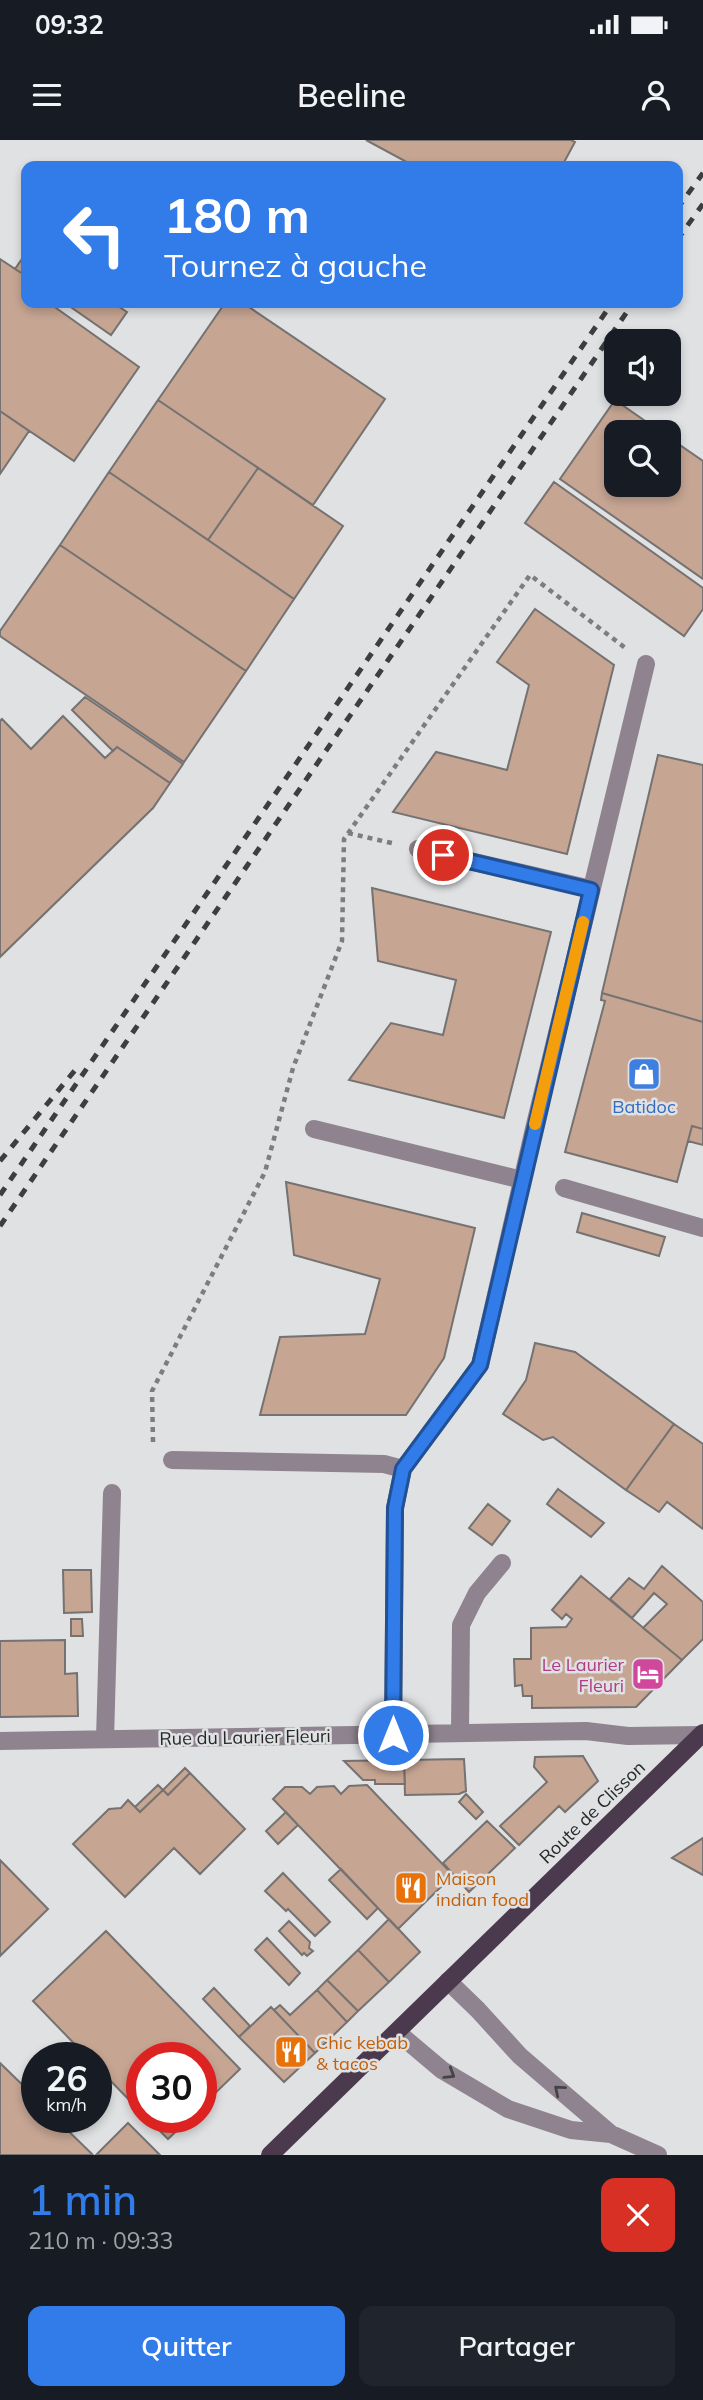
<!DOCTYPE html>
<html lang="fr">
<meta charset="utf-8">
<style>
:root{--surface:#171b24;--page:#20242c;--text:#f1f3f6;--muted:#9ea1a6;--accent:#317ce9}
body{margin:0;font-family:Mulish,sans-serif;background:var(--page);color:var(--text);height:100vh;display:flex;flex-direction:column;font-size:26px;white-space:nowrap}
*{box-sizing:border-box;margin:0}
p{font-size:23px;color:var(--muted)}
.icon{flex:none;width:38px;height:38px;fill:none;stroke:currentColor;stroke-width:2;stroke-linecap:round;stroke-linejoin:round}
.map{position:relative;height:2015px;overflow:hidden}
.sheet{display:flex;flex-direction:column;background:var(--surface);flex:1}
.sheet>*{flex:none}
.guide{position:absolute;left:21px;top:21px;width:662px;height:147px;border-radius:14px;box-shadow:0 4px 10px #0003;background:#317ce9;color:#fff;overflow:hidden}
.buttons{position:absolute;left:604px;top:189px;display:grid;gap:14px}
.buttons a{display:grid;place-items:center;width:77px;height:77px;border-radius:14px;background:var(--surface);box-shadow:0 4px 10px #0003;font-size:35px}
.speed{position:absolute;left:21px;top:1902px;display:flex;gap:14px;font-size:35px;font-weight:700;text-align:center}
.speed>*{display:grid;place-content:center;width:91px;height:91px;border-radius:50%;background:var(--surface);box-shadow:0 4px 10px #0003;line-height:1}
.speed small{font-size:18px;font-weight:400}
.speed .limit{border:10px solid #d22;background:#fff;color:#111}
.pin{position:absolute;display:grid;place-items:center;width:60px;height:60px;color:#fff;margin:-30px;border:4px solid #fff;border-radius:50%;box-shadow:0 2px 7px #0007}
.me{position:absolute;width:77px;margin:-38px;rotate:0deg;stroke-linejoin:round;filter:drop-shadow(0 0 5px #0008)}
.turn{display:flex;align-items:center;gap:24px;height:147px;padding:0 28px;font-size:32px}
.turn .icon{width:91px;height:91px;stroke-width:2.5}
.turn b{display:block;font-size:49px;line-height:60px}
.round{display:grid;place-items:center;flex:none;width:74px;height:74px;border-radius:14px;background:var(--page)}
.headline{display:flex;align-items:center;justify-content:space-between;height:119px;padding:0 28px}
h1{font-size:42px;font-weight:600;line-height:52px;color:var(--accent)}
.action{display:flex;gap:14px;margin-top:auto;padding:14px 28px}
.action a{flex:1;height:80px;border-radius:14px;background:var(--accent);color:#fff;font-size:28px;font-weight:600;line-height:80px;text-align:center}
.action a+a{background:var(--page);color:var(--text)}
.status{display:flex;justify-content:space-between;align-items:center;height:49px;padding:0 35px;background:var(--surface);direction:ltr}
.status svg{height:19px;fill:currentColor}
header{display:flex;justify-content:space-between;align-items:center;height:91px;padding:0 28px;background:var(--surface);font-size:32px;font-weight:600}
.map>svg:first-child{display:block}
.building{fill:#c6a593;stroke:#757271;stroke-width:2}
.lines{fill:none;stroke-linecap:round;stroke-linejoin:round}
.path{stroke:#7c7d7f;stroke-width:4.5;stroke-dasharray:5 5;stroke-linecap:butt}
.minor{stroke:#8e838f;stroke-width:18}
.major{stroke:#4b394d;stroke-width:18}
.rail{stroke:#3d3e3f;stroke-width:5;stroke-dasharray:9 9;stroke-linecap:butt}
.oneway{stroke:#454347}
.route-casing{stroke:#205197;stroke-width:18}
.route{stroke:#317ce9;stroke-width:12}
.slow{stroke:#f59e0b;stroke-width:12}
.labels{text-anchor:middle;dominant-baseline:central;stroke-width:5;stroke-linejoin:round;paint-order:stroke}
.shop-label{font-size:18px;fill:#366cbe;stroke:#dfe1e3}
.hotel-label{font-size:18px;fill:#b23c85;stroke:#dfe1e3;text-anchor:end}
.street-label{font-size:18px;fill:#262728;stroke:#dfe1e3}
.food-label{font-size:18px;fill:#c56008;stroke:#dfe1e3;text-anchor:start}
</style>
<div class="status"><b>09:32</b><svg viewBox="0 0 49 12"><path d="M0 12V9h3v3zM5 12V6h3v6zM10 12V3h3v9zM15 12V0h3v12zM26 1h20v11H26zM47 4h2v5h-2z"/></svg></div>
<header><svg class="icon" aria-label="menu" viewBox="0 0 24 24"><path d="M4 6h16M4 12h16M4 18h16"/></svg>Beeline<svg class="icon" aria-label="person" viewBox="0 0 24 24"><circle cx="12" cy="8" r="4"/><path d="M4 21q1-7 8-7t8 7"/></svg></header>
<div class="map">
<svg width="703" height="2015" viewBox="0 0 703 2015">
<rect width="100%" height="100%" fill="#dfe1e3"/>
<path class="building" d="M366 0H571L575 2 562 26H414Z
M26 113V136L15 129Z
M0 119 26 136V163H49L139 227 74 321 0 271Z
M65 163H113L127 172 111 195Z
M225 163H243L385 259 313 365 158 260Z
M158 260 258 328 208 400 109 332Z
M615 260 661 292H616V345H668V297L703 321V439L560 339Z
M0 271 29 291 0 334Z
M258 328 343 386 294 459 208 400Z
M109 332 294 459 246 531 60 405Z
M554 342 703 448V469L684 496 525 383Z
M60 405 246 531 184 622 0 496V491Z
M535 469 614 525 567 714 393 672 436 612 507 630 529 545 497 522Z
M85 557 183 624 170 643 117 607 113 611 72 570Z
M63 576 105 618 117 607 170 643 153 668 0 817V581L2 579 31 609Z
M658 615 703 625V882L602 853Z
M372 748 551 792 504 978 349 940 391 883 443 895 456 840 378 821Z
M602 853 703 882V989L692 986 677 1042 565 1012 605 861 601 860Z
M692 986 703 989V1005L688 1001Z
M286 1042 475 1088 444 1218 406 1275H260L280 1197 365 1194 380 1139 294 1115Z
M582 1073 665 1097 659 1116 577 1092Z
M535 1203 575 1212 674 1284 626 1350 553 1297 543 1300 503 1274 526 1240Z
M674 1284 703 1304V1389L667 1362 659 1372 626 1350Z
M558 1349 604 1383 591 1397 547 1364Z
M488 1364 510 1381 492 1405 469 1388Z
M662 1426 703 1462V1499L682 1520 643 1488 667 1464 654 1453 632 1478 610 1459 629 1438 644 1449Z
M63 1430H91L92 1472 64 1473Z
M581 1436 682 1520 636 1567 532 1568V1556H523L522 1545 515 1546 514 1519H531V1488L566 1487 572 1479 566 1474 562 1479 552 1470Z
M71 1479H82L83 1496H71Z
M65 1500V1534L77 1533 78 1576 0 1577V1501Z
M583 1616 598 1641 565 1672 559 1666 519 1705 500 1686 547 1642 534 1627 535 1617Z
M464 1619 466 1651 459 1654 405 1655 404 1620Z
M404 1620 405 1644H375V1640H363L344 1621Z
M185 1628 190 1633 168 1655 163 1650Z
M190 1633 245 1689 200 1734 174 1708 125 1757 73 1704 109 1669 121 1668 128 1660 140 1672 163 1650 168 1655Z
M158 1645 163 1650 140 1672 135 1667Z
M367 1645 453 1735 398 1789 273 1659 285 1647H302L310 1654 317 1647 334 1646 341 1654 349 1646Z
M466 1654 483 1672 476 1679 459 1662Z
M286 1672 298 1685 278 1704 266 1691Z
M487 1681 515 1708 469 1752 443 1723Z
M703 1698V1735L672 1718Z
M0 1720 48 1769 0 1816Z
M341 1729 378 1768 367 1779 329 1740Z
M283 1733 330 1782 315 1796 288 1769 286 1771 265 1751Z
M389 1779 420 1812 389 1842 358 1810Z
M289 1781 310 1802 309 1808 313 1811 307 1816 304 1813 302 1815 279 1791Z
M106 1791 240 1929 201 1967V1918H142V1973L96 1926V1918H88L33 1861Z
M267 1798 300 1833 289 1845 255 1810Z
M358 1810 389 1842 358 1871 327 1840Z
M327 1840 358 1871 347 1882 317 1850Z
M214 1848 250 1886 239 1897 203 1859Z
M317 1850 347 1882 315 1913 274 1870 280 1865 290 1875Z
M271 1867 315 1913 284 1942 239 1897Z
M0 1923 37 1959V1978H55L93 2015H0Z
M147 1978H190L168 1999Z
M128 1983 160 2015H96Z"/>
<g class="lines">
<path class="path" d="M348 693 396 704
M153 1302 152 1251 265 1032 293 928 342 801 344 699 530 435 628 510"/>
<path class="minor" d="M418 709 591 749
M314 989 522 1040
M564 1048 703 1088
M172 1320 384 1324 403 1329
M460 1593 461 1485 477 1453 502 1423
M393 1595 395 1368 403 1329 480 1225 533 993 646 524
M105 1599 112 1353
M0 1601 586 1591 628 1596 700 1595
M448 1841 478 1870 520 1916 611 1994 658 2015
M397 1892 442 1930 508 1969 571 1990 611 1994"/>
<path class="major" d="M270 2015 703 1593"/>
<path class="rail" d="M677 69 703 33
M677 100 703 64
M0 1021 76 929
M0 1055 612 163
M0 1086 633 163"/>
</g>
<defs><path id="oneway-chevron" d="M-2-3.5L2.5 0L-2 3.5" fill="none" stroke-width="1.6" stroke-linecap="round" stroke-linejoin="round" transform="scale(1.75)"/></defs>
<g class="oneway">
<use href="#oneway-chevron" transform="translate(450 1934) rotate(32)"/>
<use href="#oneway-chevron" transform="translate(559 1950) rotate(-140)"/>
</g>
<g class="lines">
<defs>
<path id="route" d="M393 1595 395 1368 403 1329 480 1225 591 750 443 715"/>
</defs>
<use href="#route" class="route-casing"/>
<use href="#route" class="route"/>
<path class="slow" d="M535 984 583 782"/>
</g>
<defs>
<symbol id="shop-square" viewBox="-11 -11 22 22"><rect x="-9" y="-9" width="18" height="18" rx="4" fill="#3f7fe0" stroke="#dfe1e3"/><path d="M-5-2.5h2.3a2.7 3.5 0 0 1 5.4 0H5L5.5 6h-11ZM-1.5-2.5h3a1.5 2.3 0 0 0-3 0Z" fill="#fff"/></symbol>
<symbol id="hotel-square" viewBox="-11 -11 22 22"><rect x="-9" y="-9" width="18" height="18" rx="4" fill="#d1479c" stroke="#dfe1e3"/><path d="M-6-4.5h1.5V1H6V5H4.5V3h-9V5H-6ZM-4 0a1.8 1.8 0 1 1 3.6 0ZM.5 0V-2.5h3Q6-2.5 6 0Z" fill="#fff"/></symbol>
<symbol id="restaurant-square" viewBox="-11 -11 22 22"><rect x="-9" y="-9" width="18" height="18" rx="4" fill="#e8710a" stroke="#dfe1e3"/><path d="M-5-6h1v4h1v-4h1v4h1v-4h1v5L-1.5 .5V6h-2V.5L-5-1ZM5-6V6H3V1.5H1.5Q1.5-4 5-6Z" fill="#fff"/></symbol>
</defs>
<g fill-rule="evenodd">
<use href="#shop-square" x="625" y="915" width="38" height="38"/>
<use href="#hotel-square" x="629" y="1515" width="38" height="38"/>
<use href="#restaurant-square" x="392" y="1729" width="38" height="38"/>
<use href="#restaurant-square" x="272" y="1893" width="38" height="38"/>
</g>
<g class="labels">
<g class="shop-label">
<text x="644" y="966">Batidoc</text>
</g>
<g class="hotel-label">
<text x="624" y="1524">Le Laurier<tspan x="624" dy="21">Fleuri</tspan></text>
</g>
<g class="street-label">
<text transform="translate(245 1597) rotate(-1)">Rue du Laurier Fleuri</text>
<text transform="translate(592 1672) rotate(-44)">Route de Clisson</text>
</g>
<g class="food-label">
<text x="436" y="1738">Maison<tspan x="436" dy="21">indian food</tspan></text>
<text x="316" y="1902">Chic kebab<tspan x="316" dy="21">&amp; tacos</tspan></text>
</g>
</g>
</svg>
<div class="buttons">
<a><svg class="icon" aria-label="sound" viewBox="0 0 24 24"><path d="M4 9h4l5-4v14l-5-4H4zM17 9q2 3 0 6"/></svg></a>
<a><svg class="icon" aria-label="search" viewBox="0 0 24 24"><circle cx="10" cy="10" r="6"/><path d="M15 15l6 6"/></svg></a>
</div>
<div class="speed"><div>26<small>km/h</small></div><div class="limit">30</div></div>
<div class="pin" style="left:443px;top:715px;background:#d93025"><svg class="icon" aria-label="arrive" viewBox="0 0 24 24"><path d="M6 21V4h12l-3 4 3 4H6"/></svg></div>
<svg class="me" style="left:393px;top:1595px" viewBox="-20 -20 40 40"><circle r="17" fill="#317ce9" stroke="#fff" stroke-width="3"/><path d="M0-11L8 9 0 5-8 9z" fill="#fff"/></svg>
<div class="guide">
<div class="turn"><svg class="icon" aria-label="left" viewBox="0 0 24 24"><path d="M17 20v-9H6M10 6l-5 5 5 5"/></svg><div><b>180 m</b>Tournez à gauche</div></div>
</div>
</div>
<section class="sheet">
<div class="headline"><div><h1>1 min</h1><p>210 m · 09:33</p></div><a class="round" style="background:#d93025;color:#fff"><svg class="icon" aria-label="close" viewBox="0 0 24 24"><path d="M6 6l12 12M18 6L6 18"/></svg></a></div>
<div class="action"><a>Quitter</a><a>Partager</a></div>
</section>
